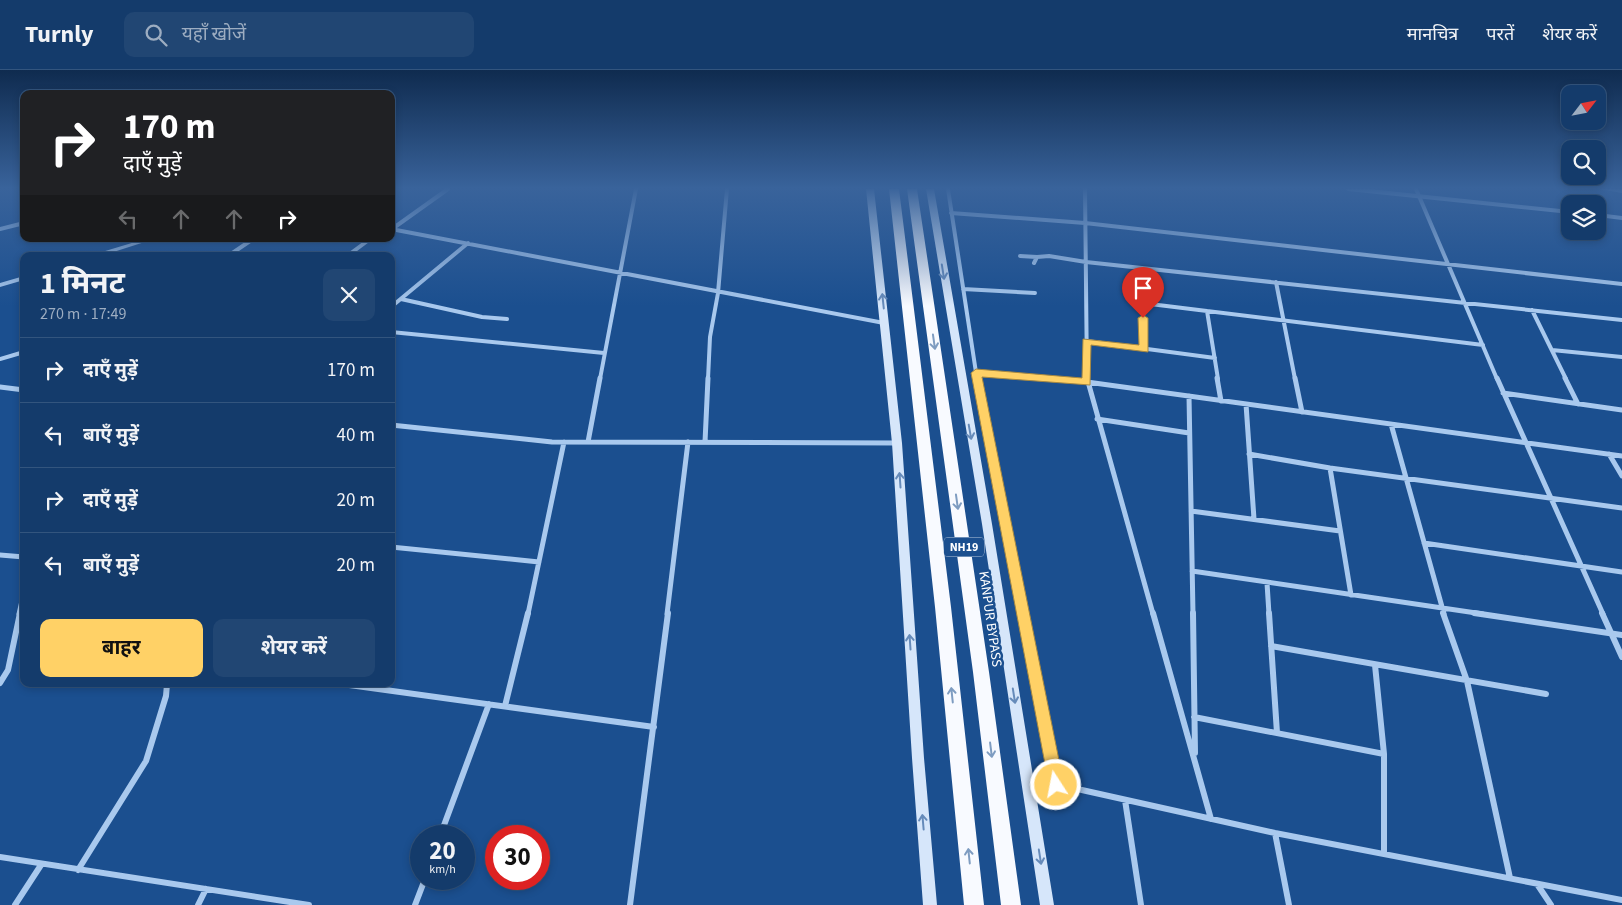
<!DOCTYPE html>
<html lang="hi">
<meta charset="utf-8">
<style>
:root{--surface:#143b6b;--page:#214673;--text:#f1f3f6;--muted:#9dadc1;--line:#33557e;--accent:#ffd166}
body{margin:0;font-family:"Source Sans 3","Noto Sans Devanagari",sans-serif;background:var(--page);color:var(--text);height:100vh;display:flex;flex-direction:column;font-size:19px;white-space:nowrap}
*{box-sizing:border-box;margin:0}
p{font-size:16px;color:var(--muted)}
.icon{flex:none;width:28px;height:28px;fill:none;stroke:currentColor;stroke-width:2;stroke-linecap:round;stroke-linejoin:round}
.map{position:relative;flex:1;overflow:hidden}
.details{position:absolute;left:20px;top:182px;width:375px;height:435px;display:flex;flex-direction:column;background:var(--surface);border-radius:10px;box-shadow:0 2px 8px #0003,0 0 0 1px var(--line)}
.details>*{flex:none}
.top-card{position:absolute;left:20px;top:20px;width:375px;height:152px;border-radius:10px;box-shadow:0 2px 8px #0003,0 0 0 1px var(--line);background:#202124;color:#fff;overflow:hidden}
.needle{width:32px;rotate:58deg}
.controls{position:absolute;left:1561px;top:15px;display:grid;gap:10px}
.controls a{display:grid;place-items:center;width:45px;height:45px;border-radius:10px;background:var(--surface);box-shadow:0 2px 8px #0003,0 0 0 1px var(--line);font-size:25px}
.speed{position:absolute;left:410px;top:755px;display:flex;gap:10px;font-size:25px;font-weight:700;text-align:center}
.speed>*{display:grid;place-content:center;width:65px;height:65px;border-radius:50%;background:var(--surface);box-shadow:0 2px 8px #0003,0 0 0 1px var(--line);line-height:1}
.speed small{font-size:12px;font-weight:400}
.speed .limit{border:8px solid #d22;background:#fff;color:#111}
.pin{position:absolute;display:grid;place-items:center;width:42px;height:42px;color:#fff;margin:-51px -21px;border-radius:50% 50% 50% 0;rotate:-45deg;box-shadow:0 0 5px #0007}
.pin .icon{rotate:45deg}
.me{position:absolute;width:55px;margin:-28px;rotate:349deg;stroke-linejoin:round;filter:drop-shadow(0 0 4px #0008)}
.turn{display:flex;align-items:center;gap:18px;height:105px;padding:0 20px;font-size:22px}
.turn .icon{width:65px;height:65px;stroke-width:2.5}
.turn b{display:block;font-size:35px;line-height:42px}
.lanes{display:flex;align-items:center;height:48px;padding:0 20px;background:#0003;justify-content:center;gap:25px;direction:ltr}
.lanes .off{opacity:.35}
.round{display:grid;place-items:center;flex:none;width:52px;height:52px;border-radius:10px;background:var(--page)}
.head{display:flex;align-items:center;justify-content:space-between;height:85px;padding:0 20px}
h1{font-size:30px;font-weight:700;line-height:38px}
.action{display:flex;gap:10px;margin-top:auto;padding:10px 20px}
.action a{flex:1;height:58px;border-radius:10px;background:var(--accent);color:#111;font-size:20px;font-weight:700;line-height:58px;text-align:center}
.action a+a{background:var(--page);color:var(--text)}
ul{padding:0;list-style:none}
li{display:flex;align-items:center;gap:15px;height:65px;padding:0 20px;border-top:1px solid var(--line)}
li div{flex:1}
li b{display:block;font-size:19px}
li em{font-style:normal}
header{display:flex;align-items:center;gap:30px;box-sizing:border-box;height:70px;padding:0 25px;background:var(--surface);border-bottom:1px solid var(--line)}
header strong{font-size:24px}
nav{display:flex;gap:28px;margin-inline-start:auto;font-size:18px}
.search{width:350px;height:45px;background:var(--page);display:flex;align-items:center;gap:12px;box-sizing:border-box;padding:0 18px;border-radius:10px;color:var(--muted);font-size:19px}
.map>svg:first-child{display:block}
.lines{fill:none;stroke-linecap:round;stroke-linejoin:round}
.minor-far2{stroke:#a9c9ee;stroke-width:4}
.minor-far1{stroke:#a9c9ee;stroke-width:5}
.minor{stroke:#a9c9ee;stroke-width:6}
.tertiary{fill:#a9c9ee;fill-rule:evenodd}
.secondary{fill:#d6e6fa;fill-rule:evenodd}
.trunk{fill:#f8faff;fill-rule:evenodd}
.oneway{stroke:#668bba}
.oneway2{stroke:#7e9cc1}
.route{fill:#ffd166;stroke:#a68842}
.labels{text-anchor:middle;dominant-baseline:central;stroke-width:5;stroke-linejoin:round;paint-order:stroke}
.shield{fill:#1b4f8f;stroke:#bbcadd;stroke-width:1}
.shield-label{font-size:12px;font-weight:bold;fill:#fff}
.street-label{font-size:14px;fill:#fff;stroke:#1b4f8f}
</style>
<header>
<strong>Turnly</strong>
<div class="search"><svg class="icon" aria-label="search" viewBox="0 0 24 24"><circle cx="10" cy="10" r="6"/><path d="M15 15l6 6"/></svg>यहाँ खोजें</div>
<nav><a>मानचित्र</a><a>परतें</a><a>शेयर करें</a></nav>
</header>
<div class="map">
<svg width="1622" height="835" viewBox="0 0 1622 835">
<rect width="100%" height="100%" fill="#1b4f8f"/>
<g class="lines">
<path class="minor-far2" d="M948 119 977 309
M1085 119 1087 309
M1416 119 1497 309
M951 143 1085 153 1622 214
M0 159 24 153
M391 159 884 253
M392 159 448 119
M228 186 253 169
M347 186 370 169
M1020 186 1037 187
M1034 193 1037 187 1049 186 1086 192 1622 250
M1142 198 1144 279
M1276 212 1295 309
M963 219 1035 223
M401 229 482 247 507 249
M1142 233 1483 275
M391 237 468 173
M1532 240 1566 309
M1207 241 1218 309
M391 262 604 283
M1087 271 1215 288
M1552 280 1622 287
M0 289 24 282
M976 303 1055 309
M600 309 636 119
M708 309 710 267 718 223 727 119"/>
<path class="minor-far1" d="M977 308 1023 544
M1039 308 1087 312 1622 386
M1087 308 1153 544
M1217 308 1221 331
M1295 308 1302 342
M1497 308 1603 544
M1565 308 1578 334
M0 317 24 320
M1503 323 1622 340
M1189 326 1193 544
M1246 334 1254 449
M1097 349 1189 363
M1391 354 1444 544
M391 355 552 372 897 373
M588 372 600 308
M705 372 708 308
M1249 384 1330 398 1622 438
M1609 384 1622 406
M1330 398 1351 525
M1191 441 1340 461
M1424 473 1622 502
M391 477 539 492
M0 485 24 487
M1192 501 1483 544
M1267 513 1269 544
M19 544 24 522
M528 544 564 372
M667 544 688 372"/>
<path class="minor" d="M1023 543 1056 715
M1153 543 1211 749
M1193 543 1195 683
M1269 543 1277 663
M1443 543 1467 611 1510 808
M1474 543 1622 565
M1602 543 1622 587
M1271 576 1546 624
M1375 595 1384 684V784
M0 613 8 600 20 543
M342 614 654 657
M505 636 528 543
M1194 647 1384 684
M1028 708 1275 763 1622 830
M1125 730 1141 835
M1275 763 1289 835
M440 766 489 634
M0 787 309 835
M78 800 146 691 166 626 167 614
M1537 814 1551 835
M15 835 41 795
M198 835 206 819
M415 835 425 809
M630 835 668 543"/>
<path class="tertiary" d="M1345 119H1370L1570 140V144L1348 121Z
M1600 119H1622V123Z
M1598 143 1622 146V150L1598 147Z
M145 169H154L101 186H91L92 185Z
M24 206V210L0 217V213Z"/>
<path class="secondary" d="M866 119H874L902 373 924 688 937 835H923L912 688 892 373Z
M926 119H934L992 454 1054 835H1040L982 454Z"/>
<path class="trunk" d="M889 119H899L951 537 984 835H964L935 537Z
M907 119H917L989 602 1021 835H1001L973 602Z"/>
</g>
<defs><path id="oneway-shaft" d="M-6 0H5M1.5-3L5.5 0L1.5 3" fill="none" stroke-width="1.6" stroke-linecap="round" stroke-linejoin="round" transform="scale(1.25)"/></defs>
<g class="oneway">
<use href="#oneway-shaft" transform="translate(943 202) rotate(81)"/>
<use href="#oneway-shaft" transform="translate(883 231) rotate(-96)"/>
<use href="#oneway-shaft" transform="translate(970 362) rotate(80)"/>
<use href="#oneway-shaft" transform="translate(900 410) rotate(-94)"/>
<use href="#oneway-shaft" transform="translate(910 572) rotate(-94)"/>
<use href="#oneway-shaft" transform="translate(1014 626) rotate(81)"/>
<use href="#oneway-shaft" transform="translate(923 752) rotate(-95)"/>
<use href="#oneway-shaft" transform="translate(1040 787) rotate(81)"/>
</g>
<g class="oneway2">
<use href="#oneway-shaft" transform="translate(934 272) rotate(82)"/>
<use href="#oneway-shaft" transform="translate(957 432) rotate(82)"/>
<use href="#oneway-shaft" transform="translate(952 625) rotate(-96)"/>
<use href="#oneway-shaft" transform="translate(991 680) rotate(83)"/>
<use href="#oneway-shaft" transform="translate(969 786) rotate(-96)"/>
</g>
<linearGradient id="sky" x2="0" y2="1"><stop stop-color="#0f2b4f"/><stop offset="0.5" stop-color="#39639b"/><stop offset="1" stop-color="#39639b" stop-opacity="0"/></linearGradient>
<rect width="1622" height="236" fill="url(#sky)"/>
<path class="route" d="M1143 245 1148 248V282L1091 275 1090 315 982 307 1064 715 1062 720 1056 722 1051 720 1049 715 971 303 976 299 1082 308 1083 269 1139 275 1138 248Z"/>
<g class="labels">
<rect class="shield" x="944" y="467.5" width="40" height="19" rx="4"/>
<g class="shield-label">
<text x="964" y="477">NH19</text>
</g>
<g class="street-label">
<text transform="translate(990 549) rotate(82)">KANPUR BYPASS</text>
</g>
</g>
</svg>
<div class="controls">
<a><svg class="needle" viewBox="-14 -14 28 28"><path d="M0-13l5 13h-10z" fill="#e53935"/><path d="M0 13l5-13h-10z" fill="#9dadc1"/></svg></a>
<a><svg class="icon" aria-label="search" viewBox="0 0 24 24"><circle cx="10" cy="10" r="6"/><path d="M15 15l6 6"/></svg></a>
<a><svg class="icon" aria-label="layers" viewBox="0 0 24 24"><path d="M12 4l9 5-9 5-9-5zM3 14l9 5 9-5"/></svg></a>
</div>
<div class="speed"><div>20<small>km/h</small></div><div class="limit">30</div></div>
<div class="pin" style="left:1143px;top:248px;background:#d93025"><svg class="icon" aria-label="arrive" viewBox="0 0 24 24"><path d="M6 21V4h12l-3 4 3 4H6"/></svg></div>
<svg class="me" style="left:1056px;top:715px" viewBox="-20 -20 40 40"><circle r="17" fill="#ffd166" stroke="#fff" stroke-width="3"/><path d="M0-11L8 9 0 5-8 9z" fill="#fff"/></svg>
<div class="top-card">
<div class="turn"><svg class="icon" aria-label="right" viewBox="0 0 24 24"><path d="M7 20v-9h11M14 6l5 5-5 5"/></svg><div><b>170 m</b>दाएँ मुड़ें</div></div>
<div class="lanes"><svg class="icon off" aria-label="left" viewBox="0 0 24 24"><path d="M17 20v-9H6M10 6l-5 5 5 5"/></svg><svg class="icon off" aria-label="ahead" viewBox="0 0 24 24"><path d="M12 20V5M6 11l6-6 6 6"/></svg><svg class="icon off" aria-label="ahead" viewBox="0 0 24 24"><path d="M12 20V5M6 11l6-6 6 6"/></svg><svg class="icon" aria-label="right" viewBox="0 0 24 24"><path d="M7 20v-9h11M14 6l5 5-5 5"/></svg></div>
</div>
<section class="details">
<div class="head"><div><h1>1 मिनट</h1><p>270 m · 17:49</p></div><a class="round"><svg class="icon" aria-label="close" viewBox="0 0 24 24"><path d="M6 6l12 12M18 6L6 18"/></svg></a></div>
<ul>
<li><svg class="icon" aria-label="right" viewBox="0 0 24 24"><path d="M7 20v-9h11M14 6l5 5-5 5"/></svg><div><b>दाएँ मुड़ें</b></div><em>170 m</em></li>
<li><svg class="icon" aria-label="left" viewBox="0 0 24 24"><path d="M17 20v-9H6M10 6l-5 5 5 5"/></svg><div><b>बाएँ मुड़ें</b></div><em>40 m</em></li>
<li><svg class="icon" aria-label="right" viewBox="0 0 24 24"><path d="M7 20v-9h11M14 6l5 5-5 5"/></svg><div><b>दाएँ मुड़ें</b></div><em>20 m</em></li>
<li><svg class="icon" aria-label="left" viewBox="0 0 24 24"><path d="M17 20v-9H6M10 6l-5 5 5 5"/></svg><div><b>बाएँ मुड़ें</b></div><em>20 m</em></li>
</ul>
<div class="action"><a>बाहर</a><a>शेयर करें</a></div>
</section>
</div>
